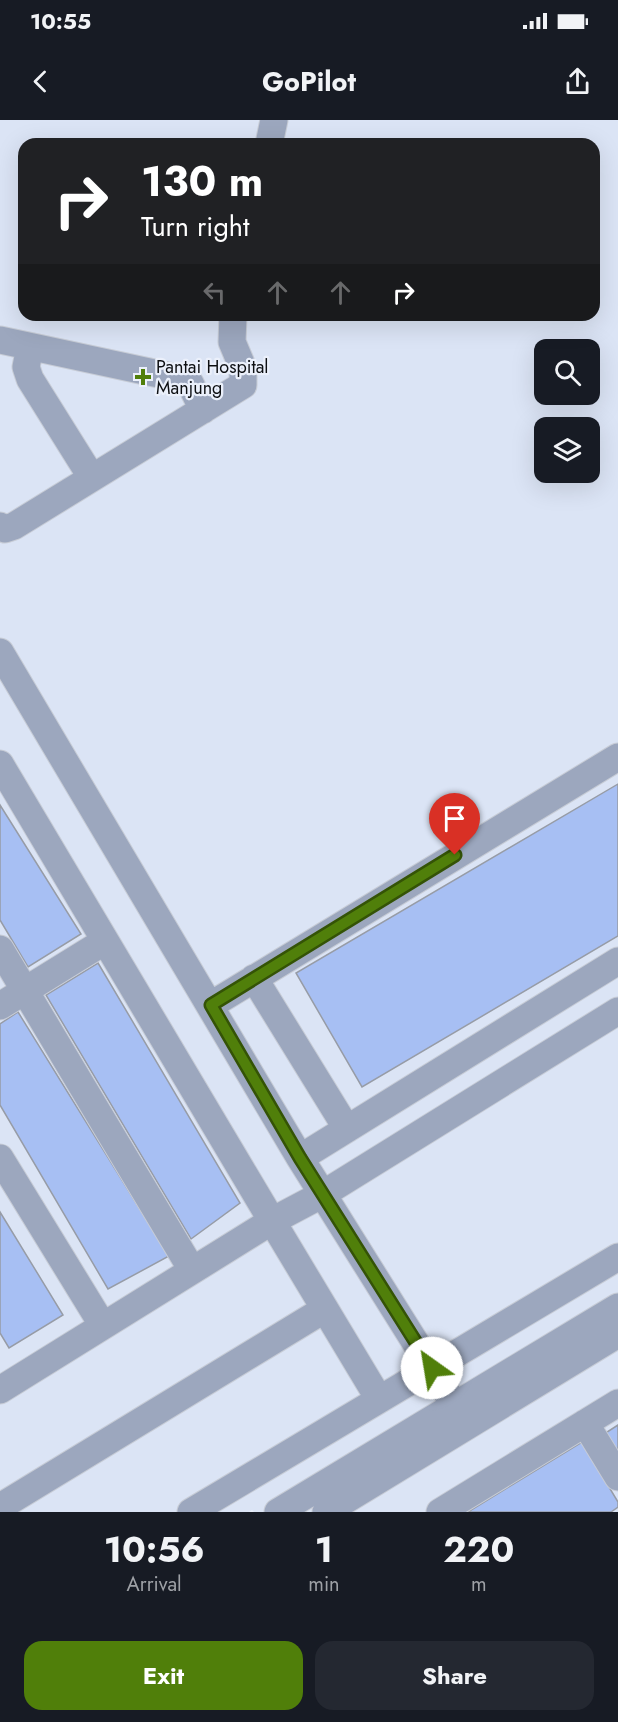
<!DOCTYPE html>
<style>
:root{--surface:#171b24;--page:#242831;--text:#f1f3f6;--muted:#9ea1a6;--accent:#507f0a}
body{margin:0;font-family:Jost,sans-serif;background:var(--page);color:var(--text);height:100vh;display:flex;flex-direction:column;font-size:22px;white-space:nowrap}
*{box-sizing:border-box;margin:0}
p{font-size:20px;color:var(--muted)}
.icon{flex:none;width:33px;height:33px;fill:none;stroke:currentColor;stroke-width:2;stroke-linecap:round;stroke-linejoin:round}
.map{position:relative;height:1392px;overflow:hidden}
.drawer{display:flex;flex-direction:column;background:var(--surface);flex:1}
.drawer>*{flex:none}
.banner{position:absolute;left:18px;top:18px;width:582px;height:183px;border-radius:18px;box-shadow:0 6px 24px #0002;background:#202124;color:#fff;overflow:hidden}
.controls{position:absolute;left:534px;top:219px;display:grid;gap:12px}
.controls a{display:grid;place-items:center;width:66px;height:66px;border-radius:12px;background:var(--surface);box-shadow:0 6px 24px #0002;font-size:30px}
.pin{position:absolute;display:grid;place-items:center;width:51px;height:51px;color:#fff;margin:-62px -26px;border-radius:50% 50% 50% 0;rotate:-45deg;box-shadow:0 0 6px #0007}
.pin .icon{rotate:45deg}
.me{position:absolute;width:66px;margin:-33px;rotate:328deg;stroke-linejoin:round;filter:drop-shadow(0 0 4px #0008)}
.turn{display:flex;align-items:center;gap:21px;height:126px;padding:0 24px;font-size:27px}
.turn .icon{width:78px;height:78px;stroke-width:2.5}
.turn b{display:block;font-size:42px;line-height:51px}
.lanes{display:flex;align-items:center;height:57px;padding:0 24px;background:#0003;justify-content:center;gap:30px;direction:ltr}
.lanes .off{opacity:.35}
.eta{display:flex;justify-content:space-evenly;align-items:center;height:102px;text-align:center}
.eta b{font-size:36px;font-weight:700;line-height:42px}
.button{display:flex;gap:12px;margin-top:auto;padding:12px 24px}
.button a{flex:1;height:69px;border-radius:18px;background:var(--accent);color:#fff;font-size:24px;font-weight:700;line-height:69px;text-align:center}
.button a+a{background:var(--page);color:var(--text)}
.status{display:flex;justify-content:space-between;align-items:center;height:42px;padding:0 30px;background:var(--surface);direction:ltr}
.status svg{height:16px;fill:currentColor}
header{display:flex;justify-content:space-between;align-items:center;height:78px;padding:0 24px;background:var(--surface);font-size:27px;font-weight:700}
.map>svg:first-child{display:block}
.built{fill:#dbe4f5;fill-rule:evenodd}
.building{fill:#a7bff3;stroke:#979ca6;stroke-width:1.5}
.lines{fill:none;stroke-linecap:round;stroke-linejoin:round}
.minor-casing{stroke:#c7ccd6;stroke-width:29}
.minor{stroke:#9ca7be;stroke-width:27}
.route-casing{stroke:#345306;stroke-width:15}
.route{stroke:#507f0a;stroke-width:10}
.poi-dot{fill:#507f0a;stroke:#ebf0fb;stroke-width:2}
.labels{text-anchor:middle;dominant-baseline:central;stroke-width:4.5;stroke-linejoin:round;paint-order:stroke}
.poi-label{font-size:18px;fill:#0d0f12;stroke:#ebf0fb;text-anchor:start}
</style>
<div class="status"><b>10:55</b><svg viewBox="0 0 49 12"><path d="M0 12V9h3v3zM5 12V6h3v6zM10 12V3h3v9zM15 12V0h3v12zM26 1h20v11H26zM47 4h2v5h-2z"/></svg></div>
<header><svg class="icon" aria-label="back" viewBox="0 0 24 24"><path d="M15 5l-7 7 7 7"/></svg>GoPilot<svg class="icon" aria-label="share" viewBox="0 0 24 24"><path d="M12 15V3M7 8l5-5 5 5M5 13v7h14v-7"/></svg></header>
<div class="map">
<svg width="618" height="1392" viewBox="0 0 618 1392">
<rect width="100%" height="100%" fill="#ebf0fb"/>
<path class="built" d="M0 0H618V1392H254L252 1390 249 1392H0ZM24 24H594V195H24ZM544 230H590V274H544ZM544 308H590V352H544Z"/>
<path class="building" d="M618 664V816L362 967 296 853Z
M0 685 81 814 28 847 0 800Z
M98 843 240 1083 191 1119 46 875Z
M18 892 169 1136 108 1169 0 985V904Z
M0 1092 63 1195 9 1228 0 1213Z
M618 1305V1338L604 1314Z
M582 1322 618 1382V1387L611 1392H468Z"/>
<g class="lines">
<defs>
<path id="minor" d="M269 24 274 0
M0 220 182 259 190 263 203 290
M30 227 26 247 30 259 92 358
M0 406 5 409 14 406 243 265V248L232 222 233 195
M0 532 300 1038 467 1305
M0 644 272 1101 0 1270
M0 829 192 1150
M254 858 347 1009
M211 885 618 637
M0 886 105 821
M0 1038 103 1206
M300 1038 618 841
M379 1279 272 1101 323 1074 618 891
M585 1303 618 1357
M0 1387 325 1189
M191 1392 618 1137
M278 1392 618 1187
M326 1392 618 1214
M440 1392 618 1283"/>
</defs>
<use href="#minor" class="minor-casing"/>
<use href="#minor" class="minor"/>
</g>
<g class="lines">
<defs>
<path id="route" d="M432 1248 300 1038 211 885 455 735"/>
</defs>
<use href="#route" class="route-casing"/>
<use href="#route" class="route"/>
</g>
<path class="poi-dot" d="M140 248h6v6h6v6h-6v6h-6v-6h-6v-6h6z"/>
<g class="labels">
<g class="poi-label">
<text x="156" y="247">Pantai Hospital<tspan x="156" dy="21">Manjung</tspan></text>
</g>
</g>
</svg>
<div class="controls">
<a><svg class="icon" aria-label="search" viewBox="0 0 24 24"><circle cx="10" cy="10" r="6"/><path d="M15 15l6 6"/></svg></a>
<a><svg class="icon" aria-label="layers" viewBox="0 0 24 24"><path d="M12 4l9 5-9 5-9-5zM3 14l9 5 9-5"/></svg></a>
</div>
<div class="pin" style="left:455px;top:735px;background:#d93025"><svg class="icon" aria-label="arrive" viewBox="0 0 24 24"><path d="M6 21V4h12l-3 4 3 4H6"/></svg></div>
<svg class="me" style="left:432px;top:1248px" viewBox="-20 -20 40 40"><circle r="19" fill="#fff"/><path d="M0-13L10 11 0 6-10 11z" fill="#507f0a"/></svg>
<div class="banner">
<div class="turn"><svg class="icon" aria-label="right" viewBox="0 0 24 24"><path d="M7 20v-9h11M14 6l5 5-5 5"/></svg><div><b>130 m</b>Turn right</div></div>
<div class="lanes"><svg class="icon off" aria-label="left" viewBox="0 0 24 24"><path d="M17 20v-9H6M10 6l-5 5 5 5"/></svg><svg class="icon off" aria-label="ahead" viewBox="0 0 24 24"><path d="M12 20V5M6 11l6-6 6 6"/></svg><svg class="icon off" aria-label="ahead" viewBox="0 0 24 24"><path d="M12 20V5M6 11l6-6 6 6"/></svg><svg class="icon" aria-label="right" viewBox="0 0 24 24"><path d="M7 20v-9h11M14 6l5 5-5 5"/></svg></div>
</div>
</div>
<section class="drawer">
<div class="eta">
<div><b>10:56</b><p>Arrival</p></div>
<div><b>1</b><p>min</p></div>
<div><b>220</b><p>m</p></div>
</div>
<div class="button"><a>Exit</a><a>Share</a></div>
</section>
